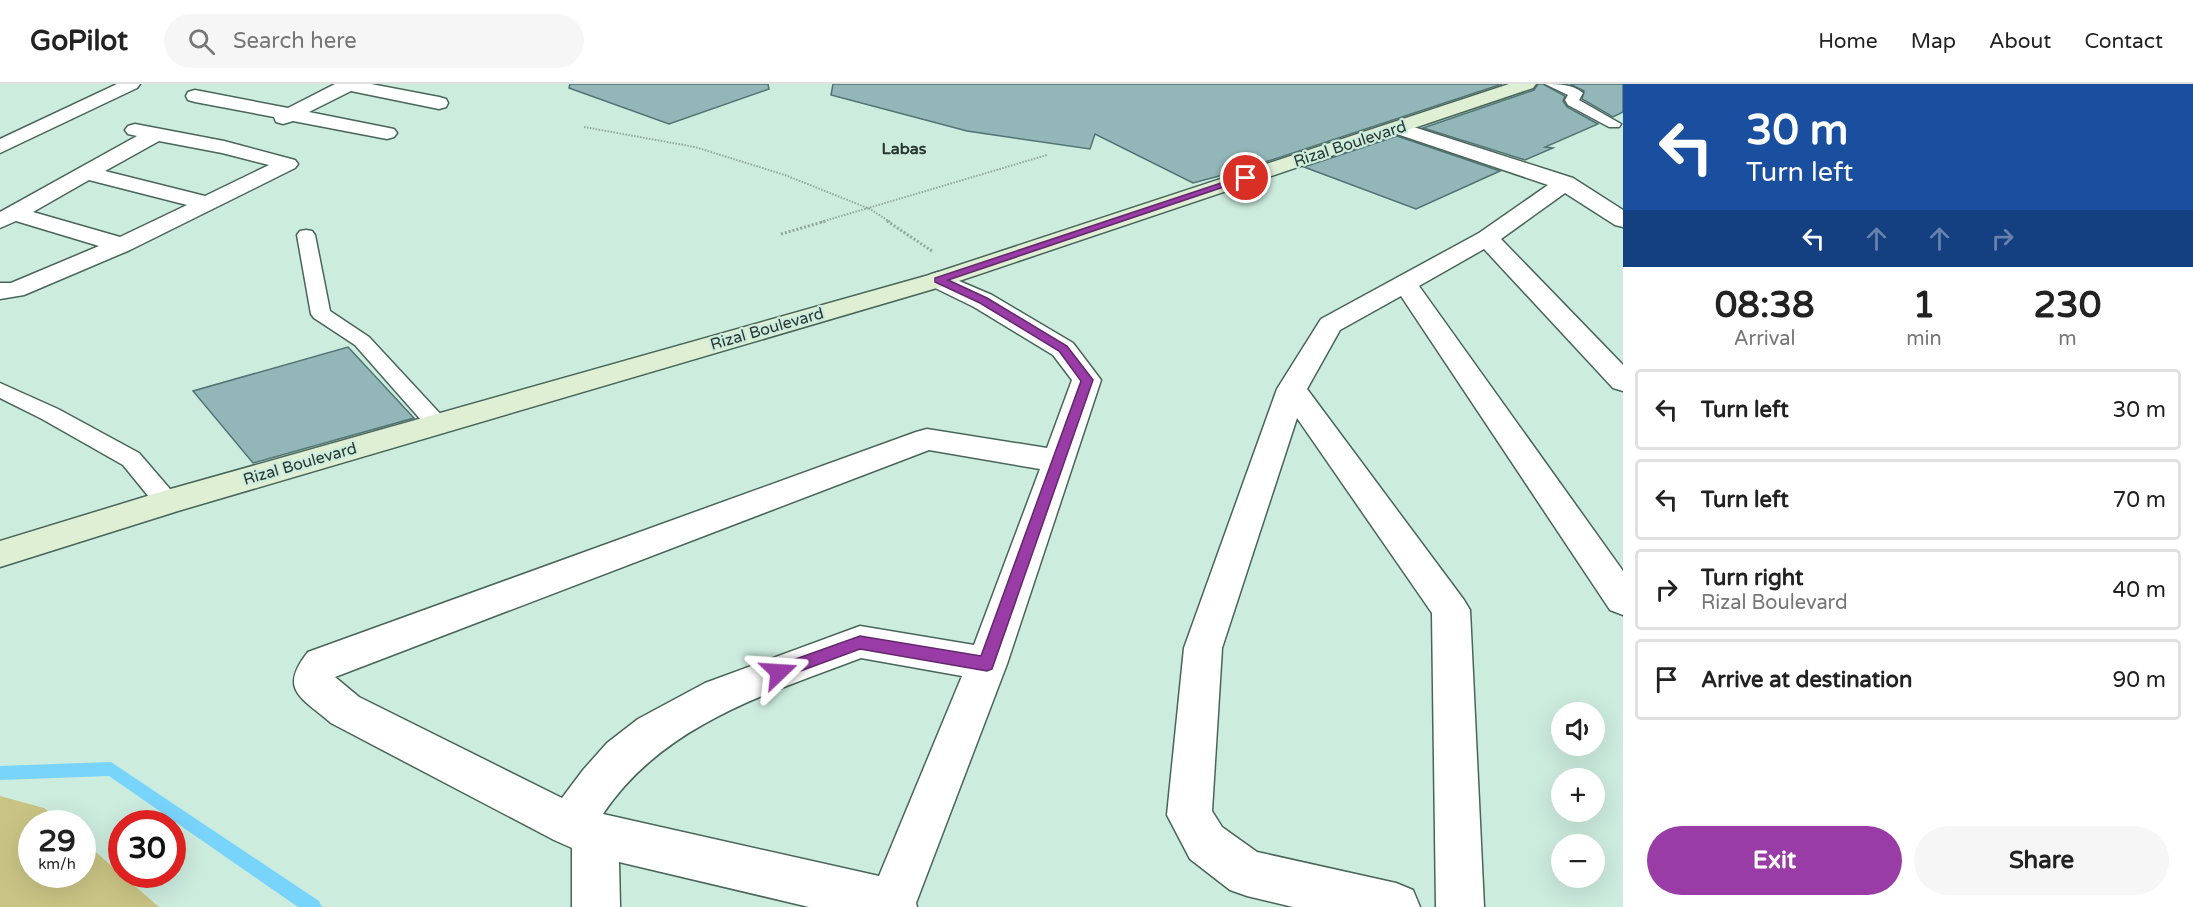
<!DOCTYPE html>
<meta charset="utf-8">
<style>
:root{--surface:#fff;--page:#f6f6f6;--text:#222;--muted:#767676;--line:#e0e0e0;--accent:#993ca5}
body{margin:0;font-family:"Varela Round",sans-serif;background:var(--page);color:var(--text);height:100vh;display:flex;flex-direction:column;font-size:22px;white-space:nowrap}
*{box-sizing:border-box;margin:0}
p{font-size:20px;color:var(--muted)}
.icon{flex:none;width:33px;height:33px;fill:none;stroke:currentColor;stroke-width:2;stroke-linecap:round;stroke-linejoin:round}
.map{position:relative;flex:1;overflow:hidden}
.details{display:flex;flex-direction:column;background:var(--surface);width:570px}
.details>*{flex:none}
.banner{background:#1a4fa0;color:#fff;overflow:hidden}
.fabs{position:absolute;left:1551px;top:618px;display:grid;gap:12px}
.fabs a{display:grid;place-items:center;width:54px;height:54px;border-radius:50%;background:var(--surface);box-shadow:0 6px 24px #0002;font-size:30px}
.speed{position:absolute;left:18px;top:726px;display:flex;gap:12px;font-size:30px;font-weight:700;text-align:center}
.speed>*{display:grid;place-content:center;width:78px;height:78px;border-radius:50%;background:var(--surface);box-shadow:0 6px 24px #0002;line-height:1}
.speed small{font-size:15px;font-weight:400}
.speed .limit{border:9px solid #d22;background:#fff;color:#111}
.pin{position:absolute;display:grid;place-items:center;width:51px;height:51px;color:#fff;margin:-26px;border:3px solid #fff;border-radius:50%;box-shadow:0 2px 6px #0007}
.me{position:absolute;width:66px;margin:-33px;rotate:70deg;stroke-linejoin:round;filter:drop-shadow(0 0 4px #0008)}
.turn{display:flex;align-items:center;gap:21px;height:126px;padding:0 24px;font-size:27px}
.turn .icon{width:78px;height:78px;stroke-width:2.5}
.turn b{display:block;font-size:42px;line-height:51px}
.lanes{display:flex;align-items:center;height:57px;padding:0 24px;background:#0003;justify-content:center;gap:30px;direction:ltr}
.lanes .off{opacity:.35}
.eta{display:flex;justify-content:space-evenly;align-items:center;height:102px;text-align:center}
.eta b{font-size:36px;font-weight:800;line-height:42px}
.action{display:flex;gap:12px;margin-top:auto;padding:12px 24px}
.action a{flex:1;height:69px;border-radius:36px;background:var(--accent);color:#fff;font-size:24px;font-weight:800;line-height:69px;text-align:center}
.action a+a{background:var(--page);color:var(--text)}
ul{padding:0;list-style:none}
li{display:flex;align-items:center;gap:18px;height:81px;margin:0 12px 9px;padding:0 12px;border:3px solid var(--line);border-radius:6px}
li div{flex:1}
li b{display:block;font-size:22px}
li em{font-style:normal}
header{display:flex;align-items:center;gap:36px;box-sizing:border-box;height:84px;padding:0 30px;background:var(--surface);border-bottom:2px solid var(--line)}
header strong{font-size:28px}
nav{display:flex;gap:33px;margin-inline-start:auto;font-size:21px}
.search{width:420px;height:54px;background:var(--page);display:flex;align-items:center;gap:15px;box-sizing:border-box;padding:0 21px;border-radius:33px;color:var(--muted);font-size:22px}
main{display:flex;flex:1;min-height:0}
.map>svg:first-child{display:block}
.green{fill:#cac484}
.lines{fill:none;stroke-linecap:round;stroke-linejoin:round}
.stream{fill:#79d4fc;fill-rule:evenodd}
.building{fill:#93b7b8;stroke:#517373;stroke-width:1.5}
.service-casing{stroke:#486559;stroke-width:3}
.minor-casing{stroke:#486559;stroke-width:3}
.secondary-casing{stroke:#486559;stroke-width:3}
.path-far1{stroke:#8fa89d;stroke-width:2;stroke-dasharray:1.5 1.5;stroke-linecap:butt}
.path{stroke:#8fa89d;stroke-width:3;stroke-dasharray:2 2;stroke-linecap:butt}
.service{fill:#fff;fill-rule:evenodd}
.minor{fill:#fff;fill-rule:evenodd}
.secondary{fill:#deefd4;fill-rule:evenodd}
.route{fill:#993ca5;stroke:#63276b;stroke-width:1.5}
.labels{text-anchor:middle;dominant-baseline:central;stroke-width:4.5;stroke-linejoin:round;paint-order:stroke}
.street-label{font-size:16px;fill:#293630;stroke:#ccecde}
.far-quarter-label{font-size:16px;font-weight:bold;fill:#293630;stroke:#ccecde}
</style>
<header>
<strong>GoPilot</strong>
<div class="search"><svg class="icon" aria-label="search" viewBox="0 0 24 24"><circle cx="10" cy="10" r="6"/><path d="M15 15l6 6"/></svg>Search here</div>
<nav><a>Home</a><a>Map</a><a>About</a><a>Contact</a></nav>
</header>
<main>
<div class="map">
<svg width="1623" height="823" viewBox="0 0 1623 823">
<rect width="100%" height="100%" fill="#ccecde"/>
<path class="green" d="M0 712 44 724 62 739 32 740V790H82L83 757 159 823H0Z"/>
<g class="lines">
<path class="stream" d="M111 678 319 817 322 823H298L109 692 0 696V682Z"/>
</g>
<path class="building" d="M570 0H768L769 5 669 40 569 4Z
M833 0H1502L1238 87 1193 99 1095 50 1090 65 967 47 831 11Z
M1538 0H1543L1565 12 1563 17 1567 23 1598 40 1545 63 1553 64 1525 76 1423 44 1534 6Z
M1570 0H1623V28L1613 33 1582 15 1584 7Z
M1397 52 1500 87 1416 125 1304 83Z
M348 263 414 334 253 379 193 307Z"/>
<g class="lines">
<defs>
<path id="service" d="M1545 0C1559 0 1572 0 1583 9L1579 16 1621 40 1619 43H1609L1568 21 1565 16 1568 11Z
M306 146 312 147 315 151 330 227 369 253 445 335 448 340 445 345 437 347 429 345 355 261 314 234 311 230 297 151 300 147Z
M0 299 58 325 139 369 176 412 179 418 176 424 167 427 158 424 123 381 42 335 0 314Z"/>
<path id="minor" d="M117 0H140L137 4 0 69V55Z
M335 0H371L439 13 446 15 448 19 446 23 439 25 351 7 309 28 394 45 397 49 394 53 387 55 293 37 283 40 276 38 274 33 195 18 188 16 186 12 188 8 195 6 288 24Z
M1398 38 1573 94 1623 126V143L1615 141 1565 109 1501 155 1623 281V307L1613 304 1484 165 1419 202 1623 487V531L1610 526 1401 212 1340 246 1307 305 1464 516 1470 526 1484 823H1436L1432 529 1297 334 1222 564 1212 727 1222 743 1257 768 1396 799 1413 806 1420 823H1293L1247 812 1230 806 1190 775 1167 731 1184 564 1277 305 1321 235 1479 149 1548 101 1391 48 1388 44 1391 40Z
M135 40 224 57 295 76 298 80 295 84 130 166 24 211 0 215V199H11L99 162 16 137 0 144V128L137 52 128 50 125 46 128 42ZM159 57 222 69 269 81 205 112 105 87ZM89 96 187 121 120 153 33 128Z
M938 188 992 211 1073 259 1101 296 1007 580 916 819 917 823H809L619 778 620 823H572V764L554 756 331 639C301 613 278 606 308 568L916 348 927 345 1047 364 1072 296 1053 271 974 223 929 201 925 196 929 191ZM929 366 1040 385 974 561 860 542 705 599 638 635 607 659 583 686 562 714 359 613 335 593ZM861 574 962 592 879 792 603 730C662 641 766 610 861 574Z"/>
<path id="secondary" d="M1509 0H1536L1533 4 947 201 178 427 0 483V457L167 406 929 191Z"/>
</defs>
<use href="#service" class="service-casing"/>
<use href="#minor" class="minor-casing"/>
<use href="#secondary" class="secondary-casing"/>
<path class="path-far1" d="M584 43 695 63 785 91 870 125 890 138
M821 138 1047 71"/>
<path class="path" d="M887 137 932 167
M781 150 826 137"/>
<use href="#service" class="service"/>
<use href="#minor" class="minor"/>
<use href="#secondary" class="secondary"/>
</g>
<path class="route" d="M1242 92 1250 94 948 196 987 214 1067 262 1093 296 992 585 987 587 860 565 779 595 773 593 771 588 773 583 860 552 981 572 1081 297 1059 267 980 219 935 198V194Z"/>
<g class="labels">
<g class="street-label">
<text transform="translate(1350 60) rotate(-18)">Rizal Boulevard</text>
<text transform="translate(767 245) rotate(-16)">Rizal Boulevard</text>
<text transform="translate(300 380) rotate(-16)">Rizal Boulevard</text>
</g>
<g class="far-quarter-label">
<text x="904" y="65">Labas</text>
</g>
</g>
</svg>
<div class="fabs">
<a><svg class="icon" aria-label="sound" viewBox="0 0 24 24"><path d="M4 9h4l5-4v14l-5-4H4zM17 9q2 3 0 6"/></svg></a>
<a>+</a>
<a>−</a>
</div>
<div class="speed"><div>29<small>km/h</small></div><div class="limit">30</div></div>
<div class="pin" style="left:1246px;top:94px;background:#d93025"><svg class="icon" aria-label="arrive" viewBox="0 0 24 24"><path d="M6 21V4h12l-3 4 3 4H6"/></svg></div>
<svg class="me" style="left:779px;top:588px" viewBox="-20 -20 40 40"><path d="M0-17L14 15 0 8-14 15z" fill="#993ca5" stroke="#fff" stroke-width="4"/></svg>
</div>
<section class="details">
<div class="banner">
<div class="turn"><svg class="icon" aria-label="left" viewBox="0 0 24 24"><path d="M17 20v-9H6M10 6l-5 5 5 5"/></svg><div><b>30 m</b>Turn left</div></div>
<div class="lanes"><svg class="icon" aria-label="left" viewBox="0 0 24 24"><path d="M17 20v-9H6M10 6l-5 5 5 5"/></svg><svg class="icon off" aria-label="ahead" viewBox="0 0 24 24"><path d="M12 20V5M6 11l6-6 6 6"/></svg><svg class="icon off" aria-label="ahead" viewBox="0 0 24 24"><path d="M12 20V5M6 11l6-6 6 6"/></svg><svg class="icon off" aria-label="right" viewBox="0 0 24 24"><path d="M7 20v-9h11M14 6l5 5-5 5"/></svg></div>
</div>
<div class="eta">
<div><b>08:38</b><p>Arrival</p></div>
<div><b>1</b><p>min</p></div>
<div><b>230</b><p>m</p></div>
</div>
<ul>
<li><svg class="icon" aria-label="left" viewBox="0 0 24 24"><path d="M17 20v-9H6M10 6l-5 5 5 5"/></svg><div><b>Turn left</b></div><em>30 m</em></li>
<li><svg class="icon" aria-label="left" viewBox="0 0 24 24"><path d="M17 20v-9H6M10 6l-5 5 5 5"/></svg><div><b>Turn left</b></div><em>70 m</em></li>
<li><svg class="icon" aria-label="right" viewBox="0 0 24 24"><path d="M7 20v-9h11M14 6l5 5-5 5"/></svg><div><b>Turn right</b><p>Rizal Boulevard</p></div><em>40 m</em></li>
<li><svg class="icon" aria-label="arrive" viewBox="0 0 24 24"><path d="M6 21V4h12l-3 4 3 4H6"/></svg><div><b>Arrive at destination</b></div><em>90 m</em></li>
</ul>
<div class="action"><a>Exit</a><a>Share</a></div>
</section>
</main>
